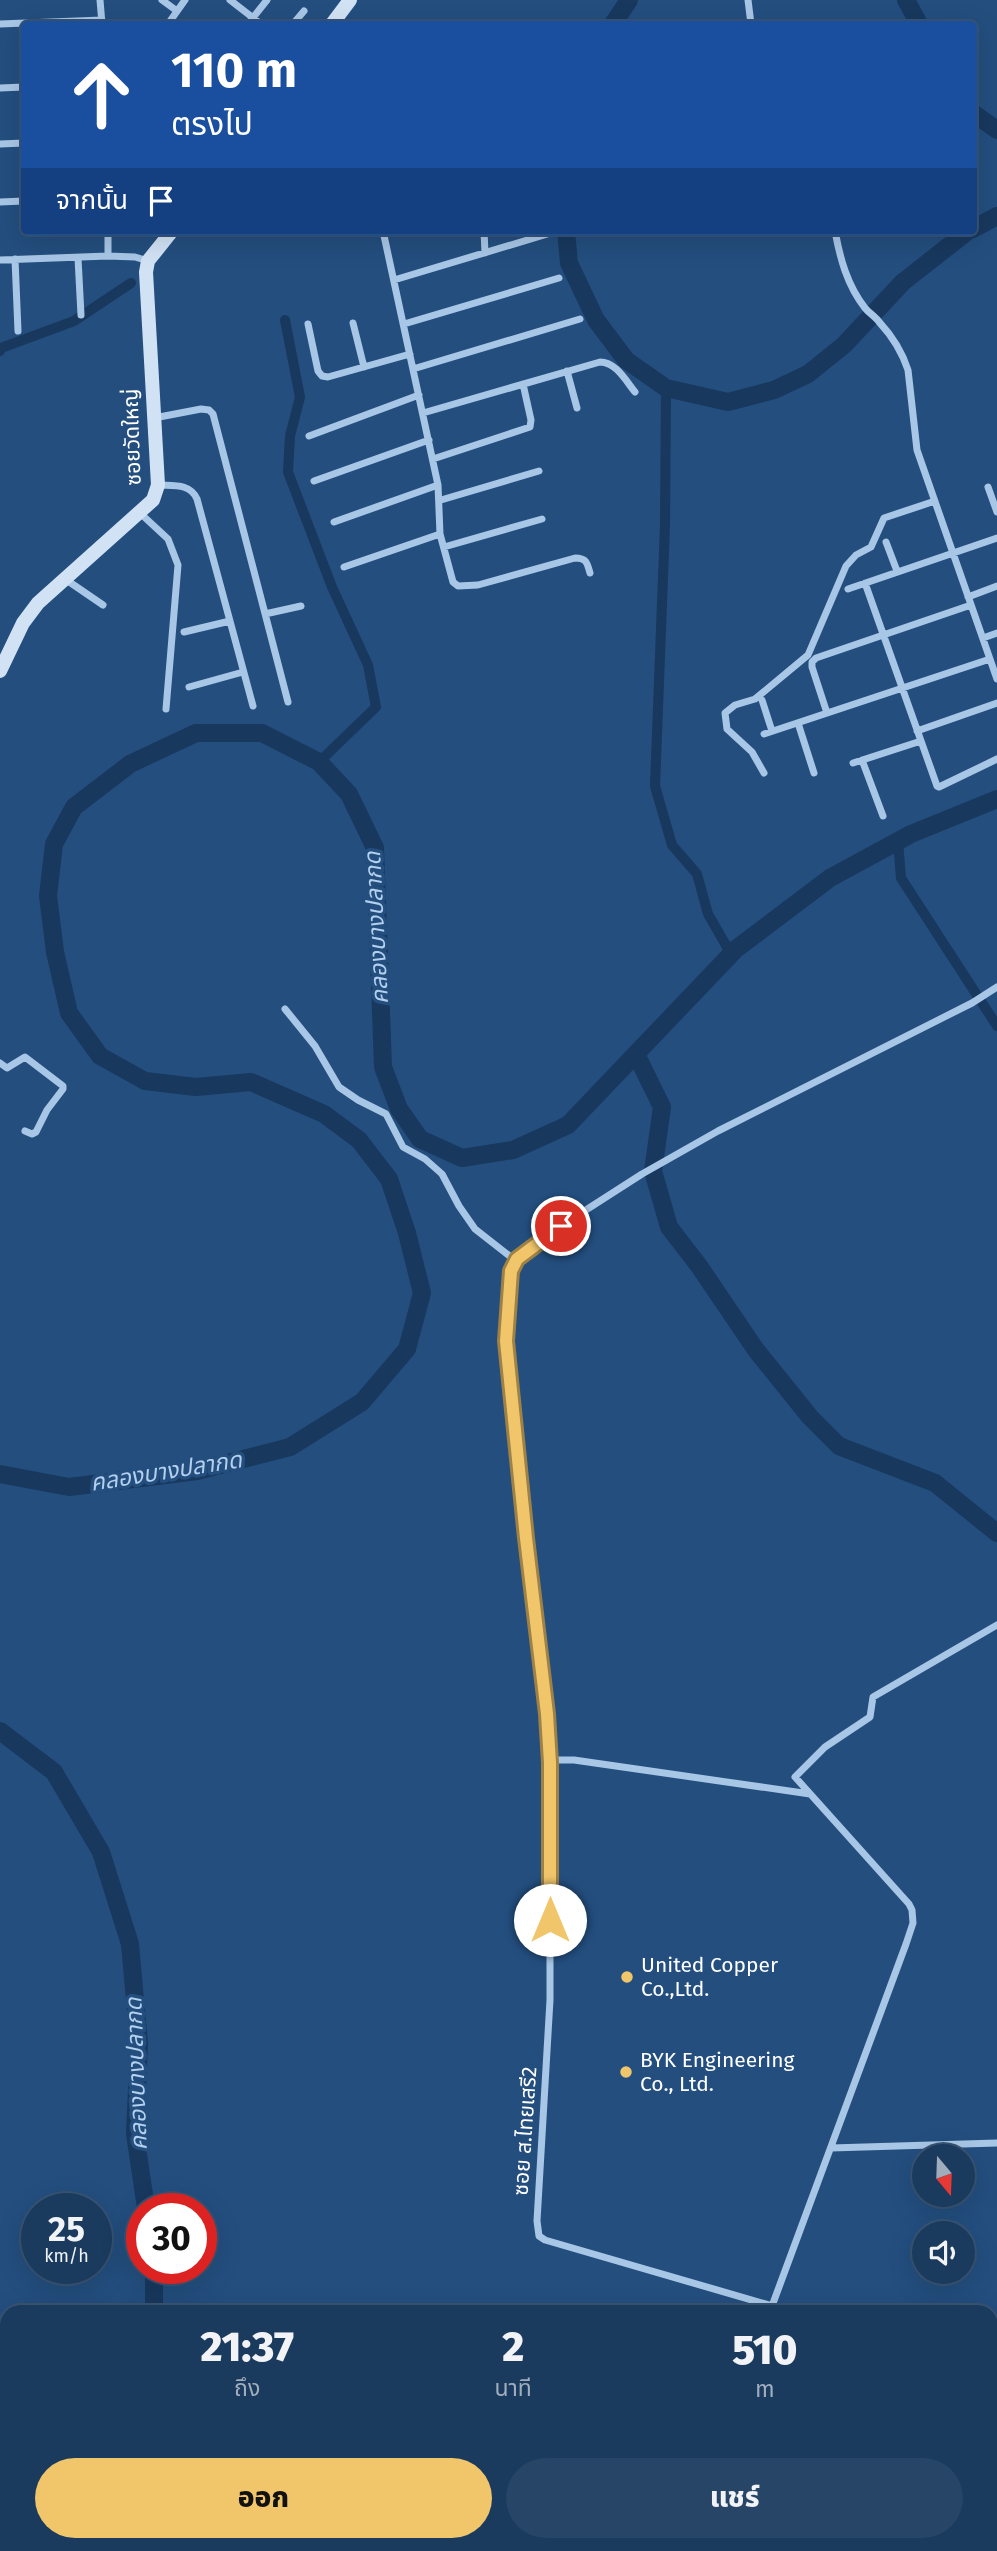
<!DOCTYPE html>
<html lang="th">
<meta charset="utf-8">
<style>
:root{--surface:#1a3a5e;--page:#274567;--text:#f1f3f6;--muted:#9fadbc;--line:#385473;--accent:#f1c66b}
body{margin:0;font-family:"Fira Sans","Noto Sans Thai",sans-serif;background:var(--page);color:var(--text);height:100vh;display:flex;flex-direction:column;font-size:26px;white-space:nowrap}
*{box-sizing:border-box;margin:0}
p{font-size:23px;color:var(--muted)}
.icon{flex:none;width:38px;height:38px;fill:none;stroke:currentColor;stroke-width:2;stroke-linecap:round;stroke-linejoin:round}
.map{position:relative;flex:1;overflow:hidden}
.panel{position:absolute;left:0px;top:2305px;width:998px;height:247px;display:flex;flex-direction:column;background:var(--surface);border-radius:21px 21px 0 0;box-shadow:0 7px 28px #0002,0 0 0 2px var(--line)}
.panel>*{flex:none}
.hud{position:absolute;left:21px;top:21px;width:956px;height:214px;border-radius:7px;box-shadow:0 7px 28px #0002,0 0 0 2px var(--line);background:#1a4fa0;color:#fff;overflow:hidden}
.needle{width:46px;rotate:161deg}
.fabs{position:absolute;left:912px;top:2144px;display:grid;gap:14px}
.fabs a{display:grid;place-items:center;width:63px;height:63px;border-radius:50%;background:var(--surface);box-shadow:0 7px 28px #0002,0 0 0 2px var(--line);font-size:35px}
.speed{position:absolute;left:21px;top:2193px;display:flex;gap:14px;font-size:35px;font-weight:700;text-align:center}
.speed>*{display:grid;place-content:center;width:91px;height:91px;border-radius:50%;background:var(--surface);box-shadow:0 7px 28px #0002,0 0 0 2px var(--line);line-height:1}
.speed small{font-size:18px;font-weight:400}
.speed .limit{border:10px solid #d22;background:#fff;color:#111}
.pin{position:absolute;display:grid;place-items:center;width:60px;height:60px;color:#fff;margin:-30px;border:4px solid #fff;border-radius:50%;box-shadow:0 2px 7px #0007}
.me{position:absolute;width:77px;margin:-38px;rotate:0deg;stroke-linejoin:round;filter:drop-shadow(0 0 5px #0008)}
.turn{display:flex;align-items:center;gap:24px;height:147px;padding:0 35px;font-size:32px}
.turn .icon{width:91px;height:91px;stroke-width:2.5}
.turn b{display:block;font-size:49px;line-height:60px}
.then{display:flex;align-items:center;height:66px;padding:0 35px;background:#0003;gap:14px;font-size:26px}
.eta{display:flex;justify-content:space-evenly;align-items:center;height:119px;text-align:center}
.eta b{font-size:42px;font-weight:800;line-height:49px}
.action{display:flex;gap:14px;margin-top:auto;padding:14px 35px}
.action a{flex:1;height:80px;border-radius:42px;background:var(--accent);color:#111;font-size:28px;font-weight:800;line-height:80px;text-align:center}
.action a+a{background:var(--page);color:var(--text)}
.map>svg:first-child{display:block}
.lines{fill:none;stroke-linecap:round;stroke-linejoin:round}
.canal{stroke:#18385e;stroke-width:10}
.river{stroke:#18385e;stroke-width:18}
.street{stroke:#a8c6e6;stroke-width:7}
.secondary{stroke:#d2e2f5;stroke-width:14}
.route-casing{stroke:#9d8146;stroke-width:18}
.route{stroke:#f1c66b;stroke-width:12}
.poi-dot{fill:#f1c66b;stroke:#234e7e;stroke-width:2.5}
.labels{text-anchor:middle;dominant-baseline:central;stroke-width:7;stroke-linejoin:round;paint-order:stroke}
.street-label{font-size:21px;fill:#fff;stroke:#234e7e}
.poi-label{font-size:21px;fill:#fff;stroke:#234e7e;text-anchor:start}
.water-label{font-size:23px;font-style:italic;fill:#b3d0ee;stroke:#234e7e}
</style>
<div class="map">
<svg width="997" height="2551" viewBox="0 0 997 2551">
<rect width="100%" height="100%" fill="#234e7e"/>
<g class="lines">
<path class="canal" d="M285 320 300 397 290 436 288 472 332 587 368 665 376 707 319 762
M0 351 1 348 74 321 131 283
M666 388 665 525 655 786 672 845 697 874 708 914 731 954
M898 841 901 878 997 1026"/>
<path class="river" d="M906 0 919 24
M613 24 629 0
M973 113 997 130
M973 229 997 216
M566 231 569 263 596 320 626 360 666 388 728 402 774 390 808 374 844 345 903 282 968 231
M636 1054 662 1107 653 1171 669 1227 699 1266 756 1350 810 1417 839 1446 935 1483 997 1533
M0 1474 69 1487 197 1471 290 1447 362 1402 407 1349 422 1293 407 1233 389 1179 359 1140 324 1114 251 1082 196 1087 145 1081 100 1056 69 1013 55 952 48 896 54 844 74 807 130 764 196 733H262L319 762 349 794 375 848 383 1067 399 1109 420 1139 462 1158 513 1150 568 1125 736 949 830 878 911 834 997 799
M0 1731 54 1772 101 1852 130 1944 139 2044 135 2134 146 2208
M154 2268V2312
M82 2551 85 2544"/>
<path class="street" d="M100 0 102 24
M162 0 177 11
M230 0 261 24
M748 0 751 24
M0 24 102 20
M168 24 185 0
M248 24 267 0
M293 24 304 11
M0 88 24 87
M0 144 24 143
M0 202 24 201
M108 231V256
M383 231 438 485 440 534 453 582 458 586 478 585 575 558C586 558 587 562 590 573
M484 231 485 253
M835 231C840 258 847 285 865 308 869 313 876 317 880 323 893 337 902 352 908 370L917 450 997 679
M78 258 81 315
M15 259 18 331
M0 260 108 256 135 257 148 261
M394 280 554 232
M353 323 364 367
M308 324 318 371 322 376 328 377 410 354
M404 324 559 278
M413 369 580 319
M567 371 577 408
M423 413 600 362C616 362 626 381 635 392
M154 418 201 409 209 410 213 414 288 702
M309 436 419 395
M433 459 530 427 531 420 523 384
M314 481 429 440
M158 485C173 486 190 483 197 499L253 706
M988 487 997 512
M441 500 539 471
M140 513 168 539 178 565 166 709
M334 522 438 485
M886 542 897 571
M444 547 542 519
M344 567 440 534
M65 579 103 605
M865 583 937 786 939 787 997 759
M848 589 997 538
M968 597 997 586
M265 614 301 606
M184 632 230 621
M983 638 997 633
M189 687 243 672
M762 700 772 731
M827 713 812 667V662L816 658 971 605
M798 723 814 773
M917 731 997 703
M764 734 990 659
M862 760 883 816
M853 763 921 741
M764 773 752 752 727 729 725 713 735 705 755 699 808 655 846 566 856 555 871 547 884 518 935 501
M285 1009 315 1046 339 1087 358 1100 386 1114 403 1147 425 1159 442 1174 459 1206 475 1229 516 1261
M0 1063 7 1068 25 1057 63 1086V1089L47 1110 36 1132 32 1134 25 1131
M550 1763 552 1760H574L810 1794
M831 2148 997 2143
M772 2306 906 1944 913 1923 912 1910 909 1904 795 1777 825 1747 870 1717 873 1697 997 1625
M793 2312 545 2240 539 2236 537 2221 550 2000V1763L547 1714 526 1538 506 1341 511 1271 517 1259 561 1226 642 1174 718 1131 972 1003 997 987
M792 2551 794 2544"/>
<path class="secondary" d="M332 24 350 0
M0 671 23 623 38 603 153 500 158 485 146 272 148 261 172 231"/>
</g>
<g class="lines">
<defs>
<path id="route" d="M550 1920V1763L547 1714 526 1538 506 1341 511 1271 517 1259 561 1226"/>
</defs>
<use href="#route" class="route-casing"/>
<use href="#route" class="route"/>
</g>
<g class="poi-dot">
<circle cx="627" cy="1977" r="7"/>
<circle cx="626" cy="2072" r="7"/>
</g>
<g class="labels">
<g class="street-label">
<text transform="translate(132 437) rotate(-92)">ซอยวัดใหญ่</text>
<text transform="translate(525 2131) rotate(-86)">ซอย ส.ไทยเสรี2</text>
</g>
<g class="poi-label">
<text x="641" y="1965">United Copper<tspan x="641" dy="24">Co.,Ltd.</tspan></text>
<text x="640" y="2060">BYK Engineering<tspan x="640" dy="24">Co., Ltd.</tspan></text>
</g>
<g class="water-label">
<text transform="translate(376 928) rotate(-93)">คลองบางปลากด</text>
<text transform="translate(166 1471) rotate(-9)">คลองบางปลากด</text>
<text transform="translate(136 2074) rotate(-92)">คลองบางปลากด</text>
</g>
</g>
</svg>
<div class="fabs">
<a><svg class="needle" viewBox="-14 -14 28 28"><path d="M0-13l5 13h-10z" fill="#e53935"/><path d="M0 13l5-13h-10z" fill="#9fadbc"/></svg></a>
<a><svg class="icon" aria-label="sound" viewBox="0 0 24 24"><path d="M4 9h4l5-4v14l-5-4H4zM17 9q2 3 0 6"/></svg></a>
</div>
<div class="speed"><div>25<small>km/h</small></div><div class="limit">30</div></div>
<div class="pin" style="left:561px;top:1226px;background:#d93025"><svg class="icon" aria-label="arrive" viewBox="0 0 24 24"><path d="M6 21V4h12l-3 4 3 4H6"/></svg></div>
<svg class="me" style="left:550px;top:1920px" viewBox="-20 -20 40 40"><circle r="19" fill="#fff"/><path d="M0-13L10 11 0 6-10 11z" fill="#f1c66b"/></svg>
<div class="hud">
<div class="turn"><svg class="icon" aria-label="ahead" viewBox="0 0 24 24"><path d="M12 20V5M6 11l6-6 6 6"/></svg><div><b>110 m</b>ตรงไป</div></div>
<div class="then">จากนั้น<svg class="icon" aria-label="arrive" viewBox="0 0 24 24"><path d="M6 21V4h12l-3 4 3 4H6"/></svg></div>
</div>
<section class="panel">
<div class="eta">
<div><b>21:37</b><p>ถึง</p></div>
<div><b>2</b><p>นาที</p></div>
<div><b>510</b><p>m</p></div>
</div>
<div class="action"><a>ออก</a><a>แชร์</a></div>
</section>
</div>
